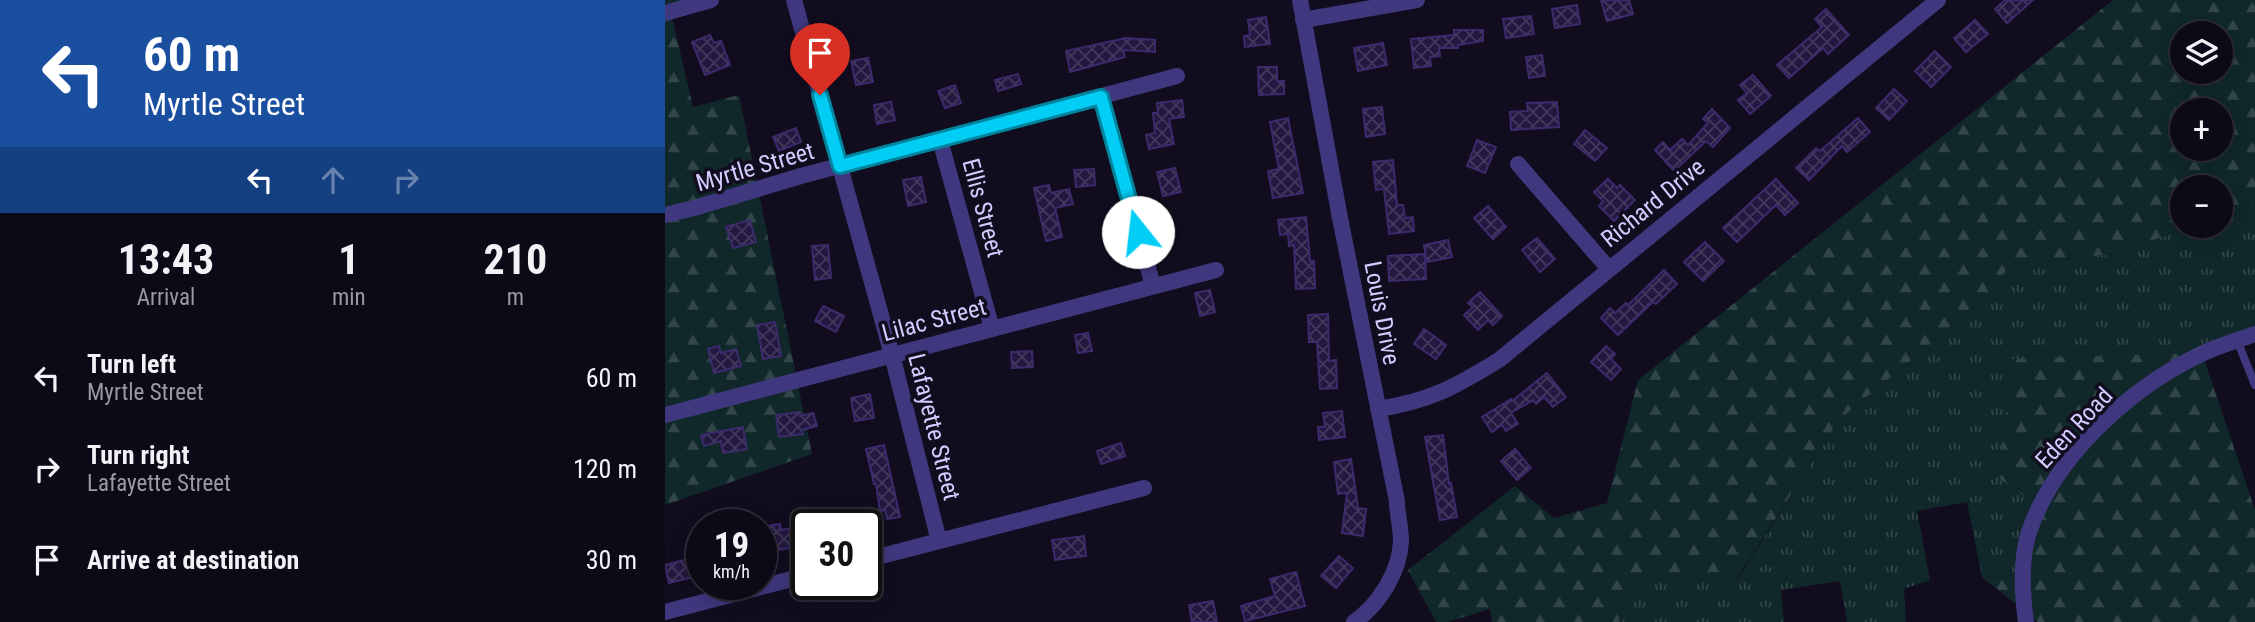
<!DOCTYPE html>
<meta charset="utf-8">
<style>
:root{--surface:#0d0a17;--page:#161320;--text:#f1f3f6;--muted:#9a9aa1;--line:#2d2b36}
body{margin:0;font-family:"Roboto Condensed",sans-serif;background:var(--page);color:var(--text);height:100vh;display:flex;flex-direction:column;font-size:26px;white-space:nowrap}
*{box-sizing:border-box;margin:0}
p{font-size:23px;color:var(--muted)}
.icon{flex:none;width:38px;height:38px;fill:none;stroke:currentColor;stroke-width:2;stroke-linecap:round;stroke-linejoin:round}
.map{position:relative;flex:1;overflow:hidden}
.drawer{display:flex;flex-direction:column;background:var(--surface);width:665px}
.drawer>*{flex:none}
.top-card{background:#1a4fa0;color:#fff;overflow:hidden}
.fabs{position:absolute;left:1505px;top:21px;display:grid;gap:14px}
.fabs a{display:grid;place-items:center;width:63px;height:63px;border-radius:50%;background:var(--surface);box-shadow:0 4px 18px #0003,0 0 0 2px var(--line);font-size:35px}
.speed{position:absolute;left:21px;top:509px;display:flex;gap:14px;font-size:35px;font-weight:700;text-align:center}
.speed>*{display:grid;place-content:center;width:91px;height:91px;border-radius:50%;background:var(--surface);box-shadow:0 4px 18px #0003,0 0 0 2px var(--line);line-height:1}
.speed small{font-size:18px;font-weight:400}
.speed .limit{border:4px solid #111;border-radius:10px;background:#fff;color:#111}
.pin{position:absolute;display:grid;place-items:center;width:60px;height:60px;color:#fff;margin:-72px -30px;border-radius:50% 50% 50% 0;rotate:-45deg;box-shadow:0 0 7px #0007}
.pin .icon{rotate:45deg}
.me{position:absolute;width:77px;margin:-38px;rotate:344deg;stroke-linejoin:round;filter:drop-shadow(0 0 5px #0008)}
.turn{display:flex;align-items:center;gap:24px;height:147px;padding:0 28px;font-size:32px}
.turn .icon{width:91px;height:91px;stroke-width:2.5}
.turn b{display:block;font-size:49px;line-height:60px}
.lanes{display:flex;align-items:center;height:66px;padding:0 28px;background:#0003;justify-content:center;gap:35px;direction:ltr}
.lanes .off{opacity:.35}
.eta{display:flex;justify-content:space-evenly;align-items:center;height:119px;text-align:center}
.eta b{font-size:42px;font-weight:700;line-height:49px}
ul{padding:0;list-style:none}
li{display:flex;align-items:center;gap:21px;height:91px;padding:0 28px}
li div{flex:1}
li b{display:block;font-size:26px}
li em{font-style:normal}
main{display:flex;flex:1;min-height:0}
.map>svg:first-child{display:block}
.grass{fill:url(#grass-tufts)}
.forest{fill:url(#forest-firs);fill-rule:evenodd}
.building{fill:url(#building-cross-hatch);stroke:#3c2b6c;stroke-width:2}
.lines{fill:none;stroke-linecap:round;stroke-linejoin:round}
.lane{stroke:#3f387e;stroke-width:8}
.street{stroke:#3f387e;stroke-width:16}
.route-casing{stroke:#01859f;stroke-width:18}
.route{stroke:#02cdf4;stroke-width:12}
.labels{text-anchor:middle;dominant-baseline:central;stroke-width:7;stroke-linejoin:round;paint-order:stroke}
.street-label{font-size:24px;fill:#d4cbff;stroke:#110d1f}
</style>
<main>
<section class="drawer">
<div class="top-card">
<div class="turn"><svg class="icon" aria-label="left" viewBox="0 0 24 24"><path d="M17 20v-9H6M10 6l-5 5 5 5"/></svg><div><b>60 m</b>Myrtle Street</div></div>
<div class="lanes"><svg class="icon" aria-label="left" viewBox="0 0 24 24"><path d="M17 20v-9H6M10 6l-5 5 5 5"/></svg><svg class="icon off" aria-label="ahead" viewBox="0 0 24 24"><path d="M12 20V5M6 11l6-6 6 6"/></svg><svg class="icon off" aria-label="right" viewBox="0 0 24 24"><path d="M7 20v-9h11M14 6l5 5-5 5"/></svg></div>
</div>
<div class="eta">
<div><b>13:43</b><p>Arrival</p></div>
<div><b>1</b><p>min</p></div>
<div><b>210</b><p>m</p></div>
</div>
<ul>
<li><svg class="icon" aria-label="left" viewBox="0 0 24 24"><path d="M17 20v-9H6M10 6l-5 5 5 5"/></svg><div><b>Turn left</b><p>Myrtle Street</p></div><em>60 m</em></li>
<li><svg class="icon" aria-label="right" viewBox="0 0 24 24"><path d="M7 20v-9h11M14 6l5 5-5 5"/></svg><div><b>Turn right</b><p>Lafayette Street</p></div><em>120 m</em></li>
<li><svg class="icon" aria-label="arrive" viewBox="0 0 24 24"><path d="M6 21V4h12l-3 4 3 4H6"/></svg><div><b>Arrive at destination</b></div><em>30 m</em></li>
</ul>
</section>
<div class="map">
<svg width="1590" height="622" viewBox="0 0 1590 622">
<defs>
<pattern id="grass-tufts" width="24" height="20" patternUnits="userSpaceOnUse" patternTransform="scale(1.75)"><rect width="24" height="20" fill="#102829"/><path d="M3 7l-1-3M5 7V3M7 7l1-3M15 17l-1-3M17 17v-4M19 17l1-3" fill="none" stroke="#324649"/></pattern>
<pattern id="forest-firs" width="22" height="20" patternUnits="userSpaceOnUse" patternTransform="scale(1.75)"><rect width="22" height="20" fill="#102829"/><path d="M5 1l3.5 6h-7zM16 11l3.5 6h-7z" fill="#324649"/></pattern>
<pattern id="building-cross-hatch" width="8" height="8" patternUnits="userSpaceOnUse" patternTransform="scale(1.75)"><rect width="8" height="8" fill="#231940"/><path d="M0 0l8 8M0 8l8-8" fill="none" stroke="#42395d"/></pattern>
</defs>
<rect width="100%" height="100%" fill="#110d1f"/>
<path class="grass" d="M1590 203V332L1537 353 1375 507 1358 575 1317 577 1302 502 1252 511 1265 580 1239 589 1241 622H1182L1175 581 1116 590 1119 622H953L966 580H1072L1174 420 1320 299 1346 264 1450 254 1527 226H1556V215Z"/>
<path class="forest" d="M0 0H44L6 13 28 107 74 95 147 454 0 505Z
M1448 0H1590V203L1556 215V187H1517V226H1527L1450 254 1346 264 1320 299 1174 420 1071 580H966L953 622H827L825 609 783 622H771L743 570 850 486 889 518 942 503 973 380ZM1517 33H1556V72H1517ZM1517 110H1556V149H1517Z
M1537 353 1590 510V622H1373L1317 577 1358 575 1374 507 1334 478 1347 359Z"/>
<path class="building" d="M936 0H964L968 14 942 21Z
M1340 0H1368L1342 23 1330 9Z
M912 5 915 24 890 28 887 9Z
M1161 9 1184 35 1163 54 1158 48 1124 78 1112 65 1157 27 1150 19Z
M866 16 869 34 841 38 838 19Z
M601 17 605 44 580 47 579 36 585 35 583 20Z
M1310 20 1323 34 1301 52 1289 38Z
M789 30H818V41L793 45V48H774L775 56 765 57 766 66 749 68 746 39 789 35Z
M45 35 49 43 56 41 65 65 40 75 27 42Z
M461 38 490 40V52L458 50 460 57 405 72 401 51Z
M718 43 722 65 693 71 689 48Z
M1270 51 1286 67 1266 87 1250 71Z
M877 55 880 76 864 78 861 57Z
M203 58 208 82 191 85 186 61Z
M593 67H612V81H619V94L594 95Z
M353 74 356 84 333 91 330 80Z
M1088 75 1106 96 1085 114 1073 100 1082 93 1075 85Z
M290 85 296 103 280 108 273 91Z
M1229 89 1242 101 1224 120 1211 108Z
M517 100 519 117 504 119 509 144 484 149 481 135 490 133 488 113H493L492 103Z
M226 102 230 120 212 124 209 105Z
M892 102 894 127 846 130 845 112 863 111 862 103Z
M717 107 720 134 701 137 698 109Z
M1047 109 1065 128 1048 147 1041 141 1009 171 990 150 998 142 1005 150 1017 139 1023 145 1043 123 1038 119Z
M623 118 638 193 608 198 603 171 614 169 605 122Z
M1193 118 1205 132 1182 152 1177 146 1144 180 1131 168 1151 148 1155 151Z
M131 128 136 142 114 151 108 137Z
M920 130 942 148 930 161 909 144Z
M812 140 831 147 820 173 802 166Z
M728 160 732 205H738L740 218 748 217 749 231 724 234 719 189 711 190 708 162Z
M510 168 516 192 498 196 492 172Z
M429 169 430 185 411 187 409 170Z
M256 177 261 202 243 206 238 180Z
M943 179 952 188 955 185 970 200 949 221 934 206 938 201 929 192Z
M1111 179 1133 203 1120 215 1111 205 1072 242 1058 228Z
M384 185 386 193 404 189 408 204 390 208 397 237 381 241 369 188Z
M823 206 841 227 828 239 809 218Z
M641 217 645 261H649L650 288 631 289 629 245 624 246 623 234 615 235 613 220Z
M85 220 91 242 68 248 61 227Z
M872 238 890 259 875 272 857 250Z
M783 240 787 257 762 262 759 245Z
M1040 242 1059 261 1038 281 1019 262Z
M163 245 166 278 150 280 147 246Z
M760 254 761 279 724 281 723 256Z
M999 270 1012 284 991 304 988 302 953 335 936 318 945 308 950 313 961 303 963 305Z
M545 290 550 312 535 316 530 293Z
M815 292 837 316 828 325 823 320 813 330 799 315 808 307 803 303Z
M158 306 179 316 171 332 150 321Z
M663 314 664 361 671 360 672 388 655 389 652 342H644L643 315Z
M110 322 116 356 98 359 92 325Z
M759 329 781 345 771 359 749 344Z
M423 333 427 351 413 353 410 335Z
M54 346 56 353 71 349 76 366 49 373 43 349Z
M941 346 950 354 946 359 956 369 946 380 926 362Z
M367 351 368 367 347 368 346 352Z
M882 373 901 397 888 407 879 397 871 404 868 400 846 413 853 424 841 431 837 425 827 432 817 417 846 399 847 401Z
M205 394 209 418 190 421 186 398Z
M677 411 680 437 654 440 653 427H660L658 413Z
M135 412V416L148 413 152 426 137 430 138 434 114 437 111 415Z
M78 427 82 449 58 453 56 441 39 446 36 435Z
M778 435 784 484 786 483 792 517 775 520 760 437Z
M456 443 460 456 436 464 432 451Z
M219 445 235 517 222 519 220 510 215 511 211 484H209L201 449Z
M850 449 866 468 852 480 836 461Z
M686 459 693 508 701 509 698 536 677 533 682 493 673 494 669 462Z
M115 524 116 530 127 528 131 547 106 551 102 526Z
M419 536 421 556 390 560 387 540Z
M674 556 688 568 671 588 656 576Z
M23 559 28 577 4 583 0 565Z
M631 572 640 606 580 621 576 606 610 596 605 579Z
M548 601 552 622H527L524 605Z"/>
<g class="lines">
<path class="lane" d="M1572 340 1590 385"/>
<path class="street" d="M129 0 227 355 274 541
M635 0 675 218 732 501C732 514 736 527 736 541 735 571 714 605 689 622
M0 13 46 0
M638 20 752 0
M436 97 488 286
M275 140 327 329
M853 164 944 269
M0 215 29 208 136 176 512 76
M713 409C765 401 790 387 834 360L1273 0
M0 415 551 270
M201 560 479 488
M0 612 142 575
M1361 622C1357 593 1355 560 1364 532 1389 458 1462 391 1530 357 1549 347 1570 341 1590 334"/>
</g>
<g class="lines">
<defs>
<path id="route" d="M155 95 175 166 436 97 473 232"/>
</defs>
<use href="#route" class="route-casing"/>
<use href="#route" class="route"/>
</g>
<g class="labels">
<g class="street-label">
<text transform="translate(90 167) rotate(-16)">Myrtle Street</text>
<text transform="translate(988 203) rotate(-39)">Richard Drive</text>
<text transform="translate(318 208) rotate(75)">Ellis Street</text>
<text transform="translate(717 313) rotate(79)">Louis Drive</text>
<text transform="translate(269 320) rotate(-15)">Lilac Street</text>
<text transform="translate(269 427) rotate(76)">Lafayette Street</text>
<text transform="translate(1409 428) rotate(-47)">Eden Road</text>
</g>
</g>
</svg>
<div class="fabs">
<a><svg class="icon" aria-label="layers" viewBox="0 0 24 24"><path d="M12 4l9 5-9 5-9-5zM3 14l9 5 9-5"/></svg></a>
<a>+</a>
<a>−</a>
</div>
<div class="speed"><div>19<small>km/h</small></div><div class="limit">30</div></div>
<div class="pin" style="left:155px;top:95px;background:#d93025"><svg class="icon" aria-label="arrive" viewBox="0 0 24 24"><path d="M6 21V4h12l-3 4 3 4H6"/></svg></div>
<svg class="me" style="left:473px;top:232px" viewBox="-20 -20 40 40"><circle r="19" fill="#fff"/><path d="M0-13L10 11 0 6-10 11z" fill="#02cdf4"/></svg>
</div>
</main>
